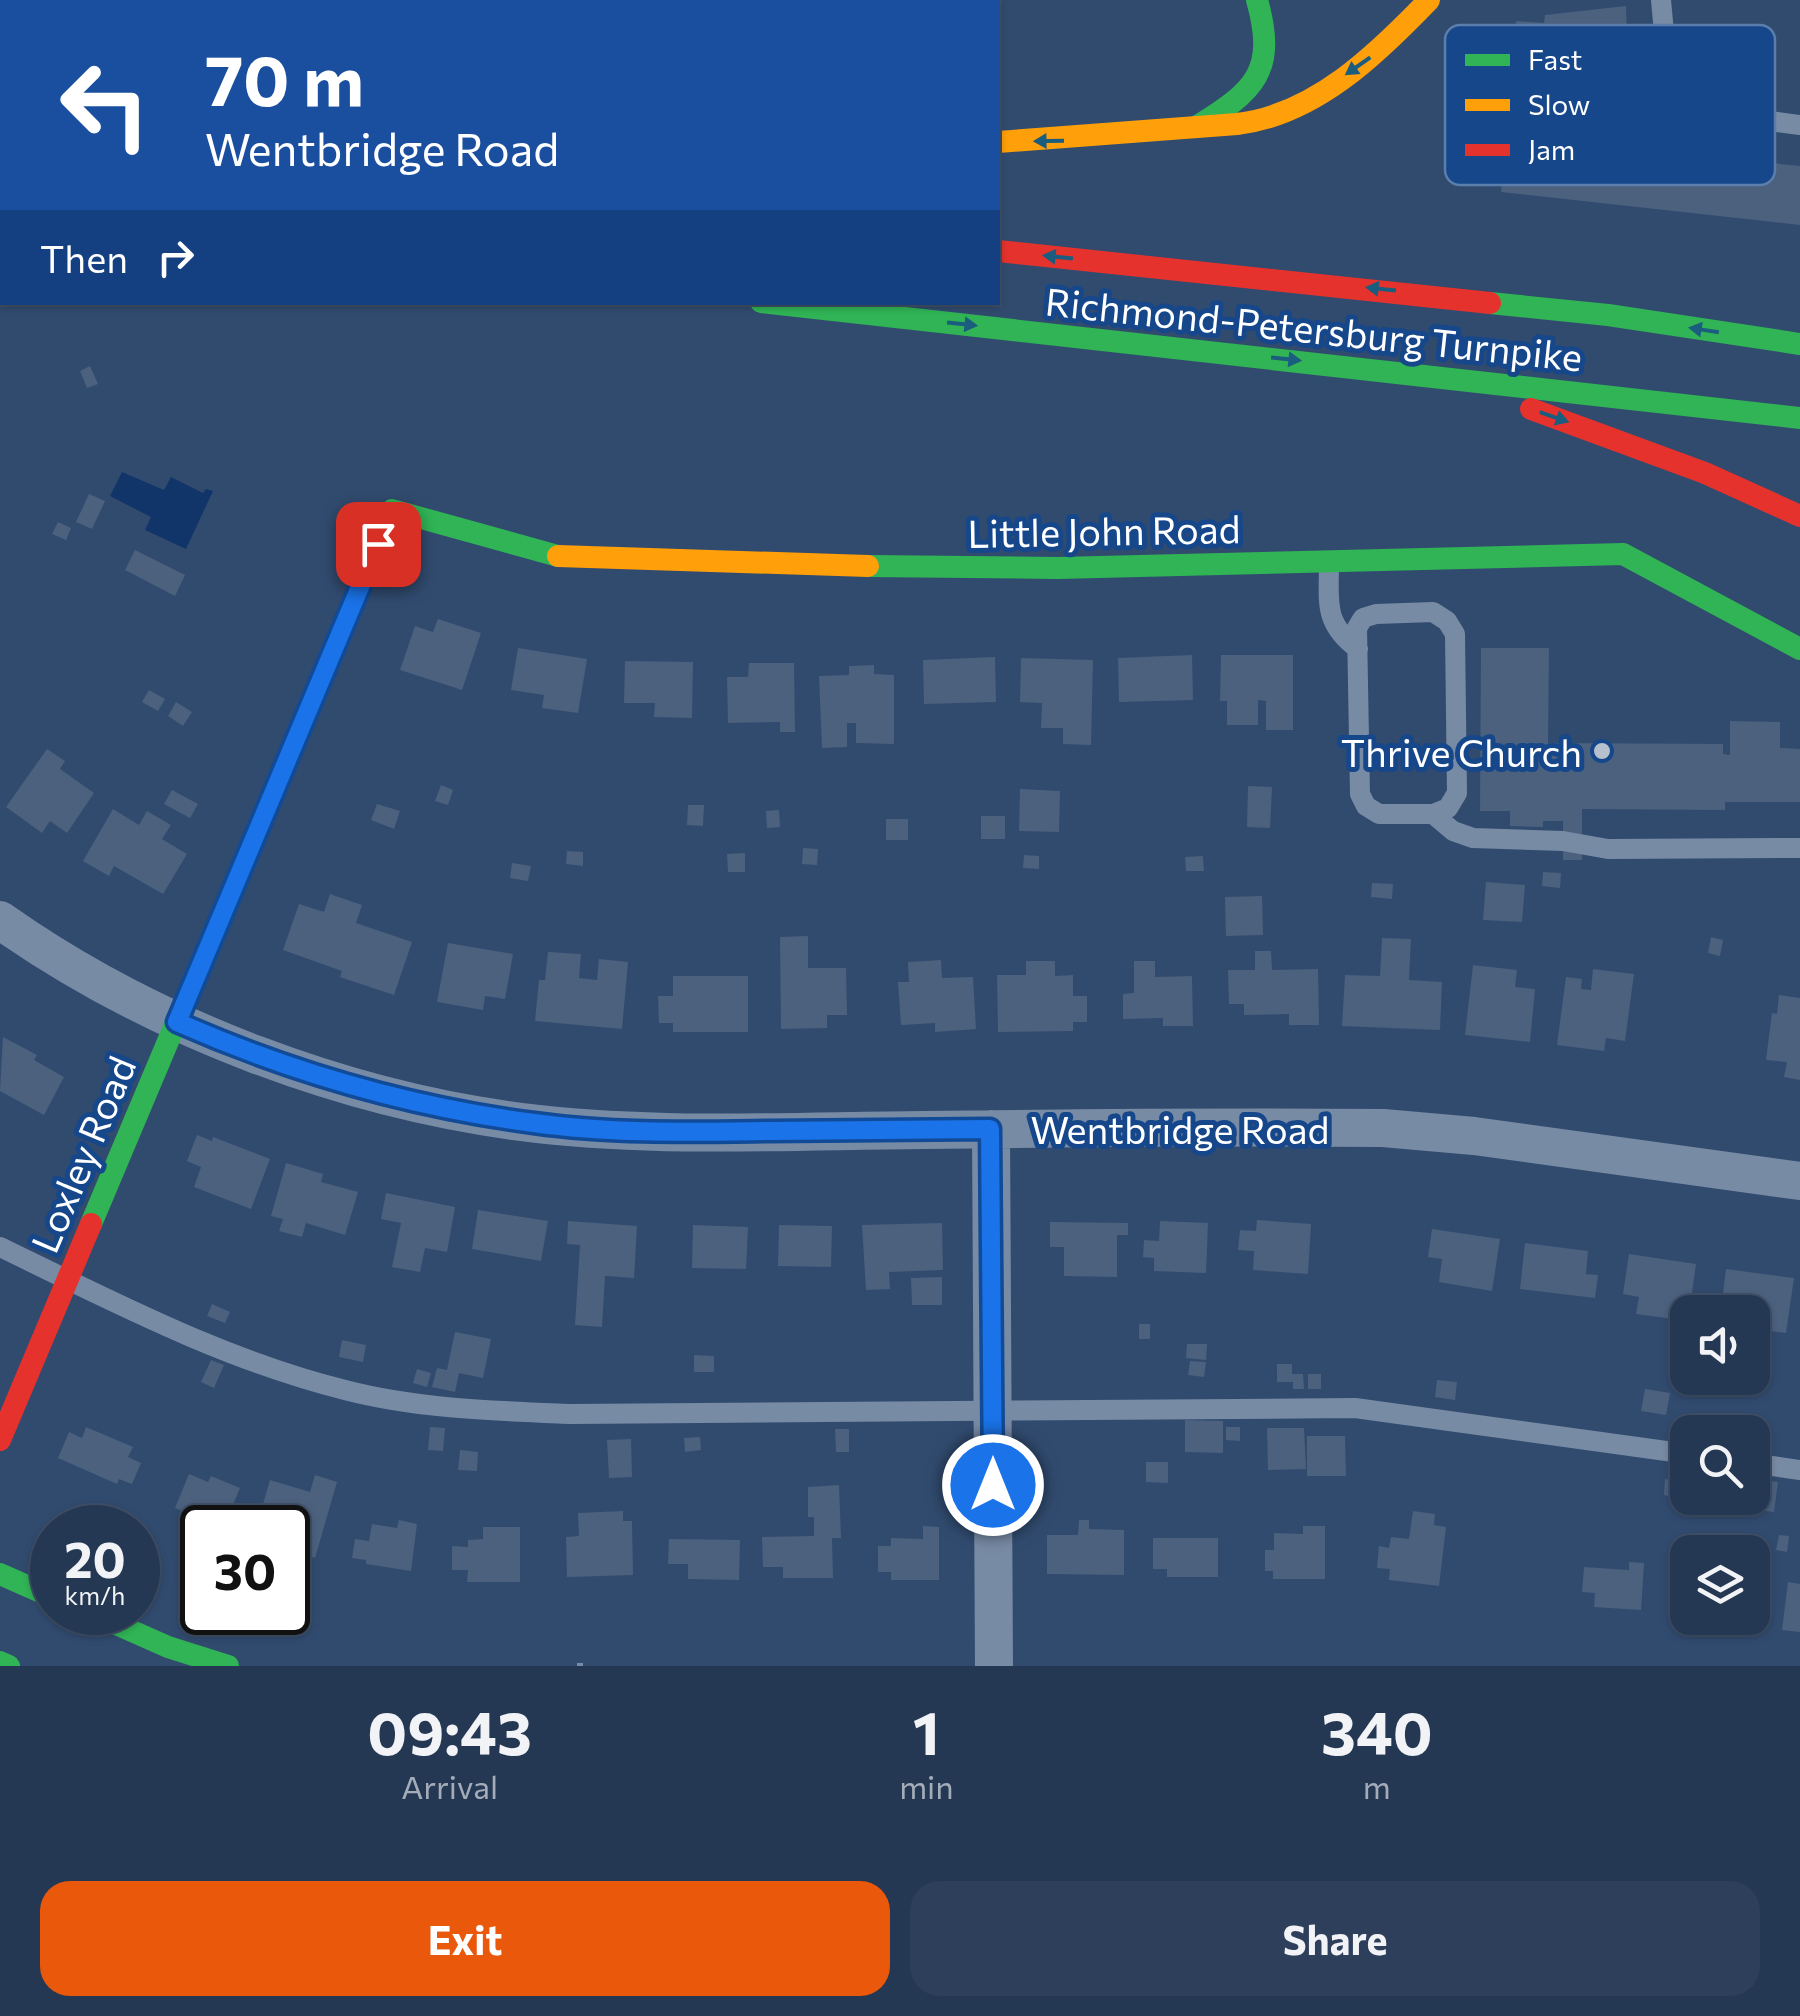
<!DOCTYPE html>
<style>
:root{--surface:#253853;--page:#2d3f5a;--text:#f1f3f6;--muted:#a3acb8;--line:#42526a;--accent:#ea580c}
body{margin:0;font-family:Commissioner,sans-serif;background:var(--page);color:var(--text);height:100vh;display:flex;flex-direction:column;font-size:38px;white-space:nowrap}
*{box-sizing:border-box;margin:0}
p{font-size:32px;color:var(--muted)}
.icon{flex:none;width:55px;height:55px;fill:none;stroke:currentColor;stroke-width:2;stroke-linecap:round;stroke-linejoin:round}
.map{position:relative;height:1666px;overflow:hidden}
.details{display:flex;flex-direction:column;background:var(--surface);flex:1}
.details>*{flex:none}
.hud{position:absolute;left:0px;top:0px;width:1000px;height:305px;box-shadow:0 2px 8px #0004,0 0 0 2px var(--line);background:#1a4fa0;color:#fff;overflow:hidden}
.buttons{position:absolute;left:1670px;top:1295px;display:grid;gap:20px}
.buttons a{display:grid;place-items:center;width:100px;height:100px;border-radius:20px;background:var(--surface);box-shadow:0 2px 8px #0004,0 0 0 2px var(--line);font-size:50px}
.speed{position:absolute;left:30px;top:1505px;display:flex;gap:20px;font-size:50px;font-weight:700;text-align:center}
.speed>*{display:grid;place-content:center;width:130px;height:130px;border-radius:50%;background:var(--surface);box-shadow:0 2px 8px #0004,0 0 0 2px var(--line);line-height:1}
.speed small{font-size:25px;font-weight:400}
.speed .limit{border:5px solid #111;border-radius:15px;background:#fff;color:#111}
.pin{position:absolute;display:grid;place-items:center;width:85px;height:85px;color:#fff;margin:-42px;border-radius:20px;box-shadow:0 5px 15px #0006}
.me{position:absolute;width:110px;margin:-55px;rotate:0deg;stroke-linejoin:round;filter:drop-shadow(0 0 8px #0008)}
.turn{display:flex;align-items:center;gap:35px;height:210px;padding:0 40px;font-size:45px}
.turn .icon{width:130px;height:130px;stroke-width:2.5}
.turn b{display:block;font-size:70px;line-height:85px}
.then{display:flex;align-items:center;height:95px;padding:0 40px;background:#0003;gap:20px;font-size:38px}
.eta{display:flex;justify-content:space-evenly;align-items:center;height:170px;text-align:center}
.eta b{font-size:60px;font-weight:700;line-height:70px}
.cta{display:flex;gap:20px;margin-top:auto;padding:20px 40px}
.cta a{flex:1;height:115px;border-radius:30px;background:var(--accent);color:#fff;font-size:40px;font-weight:700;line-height:115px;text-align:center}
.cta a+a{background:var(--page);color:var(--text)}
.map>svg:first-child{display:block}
.water{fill:#113569}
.building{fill:#4b617e}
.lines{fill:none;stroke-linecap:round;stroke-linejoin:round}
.path{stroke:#788ba5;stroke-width:6;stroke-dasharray:5 8;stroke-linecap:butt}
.lane{stroke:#788ba5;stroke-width:20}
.street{stroke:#788ba5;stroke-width:38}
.fast{stroke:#30b455;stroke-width:22}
.slow{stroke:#ff9f0a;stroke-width:22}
.jam{stroke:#e5322d;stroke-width:22}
.oneway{fill:#1b5d7f}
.route-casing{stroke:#114b97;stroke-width:25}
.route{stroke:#1a73e8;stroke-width:18}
.poi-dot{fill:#b7c0cd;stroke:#16478a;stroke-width:4}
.labels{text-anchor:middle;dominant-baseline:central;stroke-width:10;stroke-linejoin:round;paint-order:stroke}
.street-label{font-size:38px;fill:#fff;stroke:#16478a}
.poi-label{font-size:38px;fill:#fff;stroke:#16478a;text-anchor:end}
.key{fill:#16478a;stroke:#5c7ead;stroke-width:2.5}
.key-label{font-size:28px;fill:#fff}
</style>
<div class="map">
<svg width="1800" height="1666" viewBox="0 0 1800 1666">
<rect width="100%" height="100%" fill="#314b6f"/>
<path class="water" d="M122 472 164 490 171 477 203 493 206 489 213 491 186 549 145 530 151 517 110 496Z"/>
<path class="building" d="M1626 6 1627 47 1636 48 1624 147 1800 166V225L1501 192 1516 21 1544 23 1545 15Z
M90 366 98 384 87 388 80 371Z
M89 494 105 501 92 529 76 522Z
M58 522 71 528 66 540 52 534Z
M135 550 185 575 175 596 125 570Z
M438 619 481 633 462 690 400 670 415 626 433 632Z
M518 648 587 659 578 713 542 708 544 695 511 690Z
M1481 648H1549L1548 743 1723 744V754L1730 755V721L1780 722V748L1800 749V802H1725V810L1582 809V860H1563V821H1543V827L1510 826V811H1480Z
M1192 655 1193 700 1119 702 1118 658Z
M1221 655H1293V730H1266V701L1258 700V725H1227V701H1220Z
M995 657 996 702 924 704 923 660Z
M1021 658 1093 660 1091 745 1063 744V728H1041L1042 703 1020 702Z
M625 661 693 662 692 718 654 717 655 703H624Z
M749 663H794L795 732H780V722L728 723 727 677H748Z
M874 665V674L894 675V744L856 743V723H847V747L822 748 819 676 849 675V666Z
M149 690 165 699 158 711 142 702Z
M176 702 192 712 183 726 168 716Z
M47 749 65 761 60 769 94 793 67 833 50 821 42 833 6 807Z
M441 785 453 790 448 805 435 801Z
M1248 786 1272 787 1270 828 1247 827Z
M1020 789 1060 791 1059 832 1019 831Z
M172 790 198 804 190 818 164 804Z
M377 804 400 811 394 829 371 820Z
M688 805H704L703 826 687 825Z
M113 809 139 825 147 811 171 825 162 839 187 854 163 894 114 866 109 876 83 861Z
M779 810 780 827 767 828 766 811Z
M981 816H1005V839H981Z
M886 819H908V840H886Z
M803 848 818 849 817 865 802 864Z
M567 851 583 852V866L566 864Z
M745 853V872H728L727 854Z
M1024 855 1039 856V869L1023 868Z
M1203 856 1204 871H1186L1185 857Z
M512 863 531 866 528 881 510 878Z
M1543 872 1561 873 1560 888 1542 886Z
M1486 882 1525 885 1522 922 1483 920Z
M1372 883 1393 884 1392 899 1371 897Z
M330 894 362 905 356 923 412 942 394 995 340 977 342 971 283 950 299 904 324 912Z
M1262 896 1263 935 1226 936 1225 897Z
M808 936V968H846L847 1015H827V1028L781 1029 780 937Z
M1711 937 1723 940 1720 956 1708 953Z
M1382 938 1411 939 1409 980 1442 982 1440 1030 1342 1026 1345 975 1380 976Z
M448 943 513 954 505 999 485 996 483 1010 437 1002Z
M1255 951H1271L1272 970 1318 969 1319 1025H1289V1014L1244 1015V1004H1229L1228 970H1255Z
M548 952 581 954 579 978 597 980 599 959 628 962 622 1029 535 1021 539 980H545Z
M941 960 942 978 973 977 976 1029 935 1032V1023L901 1025 898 982H909L908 962Z
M1026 961H1055V976L1073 975V996H1087V1022H1073V1031L998 1032 997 975H1026Z
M1134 961H1155V977L1192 976 1193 1026H1163V1018L1123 1019V994L1134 993Z
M1473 965 1517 970 1515 987 1535 989 1530 1042 1465 1035Z
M1593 969 1634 974 1625 1041 1606 1038 1604 1051 1557 1045 1566 977 1582 979 1581 989 1591 990Z
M673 976H748V1032H673V1023H659L658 996H673Z
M1779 995 1800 998V1080L1784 1077 1787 1062 1766 1060 1772 1013 1777 1014Z
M3 1037 37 1055 34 1060 64 1077 44 1115 0 1091Z
M197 1135 212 1141 213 1137 270 1159 251 1209 194 1187 201 1167 187 1161Z
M286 1163 323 1174 321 1182 358 1192 345 1235 306 1223 302 1237 279 1231 283 1219 271 1216Z
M386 1193 455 1207 447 1252 425 1248 420 1272 392 1267 401 1223 381 1219Z
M478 1210 548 1221 541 1261 472 1249Z
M1257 1220 1311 1224 1308 1274 1253 1270 1254 1251 1238 1250 1240 1230 1256 1231Z
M568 1221 637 1226 634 1278 605 1276 602 1327 575 1325 580 1245 567 1244Z
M1160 1221 1208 1223 1206 1273 1154 1271V1258L1143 1257 1144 1240 1159 1241Z
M1050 1222 1128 1223V1235H1117V1277L1064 1276V1247H1050Z
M942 1223 943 1270 889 1272 890 1289 866 1290 862 1225Z
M693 1225 748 1227 746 1269 692 1268Z
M779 1225 832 1226 831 1267 778 1266Z
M1432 1229 1500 1239 1492 1291 1439 1282 1442 1259 1428 1257Z
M1525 1243 1588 1251 1586 1274 1598 1275 1595 1298 1520 1289Z
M1629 1254 1696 1264 1688 1321 1636 1314 1639 1297 1623 1294Z
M1726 1269 1794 1278 1786 1333 1768 1331 1771 1315 1721 1309Z
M942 1277V1305H912L911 1278Z
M212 1304 230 1312 225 1323 207 1316Z
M1139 1324H1150V1339H1139Z
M455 1332 491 1339 483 1378 459 1373 455 1392 432 1387 437 1368 447 1370Z
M342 1340 366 1345 363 1362 339 1357Z
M1187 1344H1207L1206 1360 1186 1358Z
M694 1355 714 1356V1372H694Z
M211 1360 224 1365 214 1388 201 1382Z
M1190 1361 1206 1362 1204 1377 1188 1375Z
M1277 1364H1292V1374H1303L1304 1389H1293V1382H1277Z
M417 1369 431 1373 427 1387 413 1383Z
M1308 1374H1321V1389H1308Z
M1437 1380 1457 1382 1455 1400 1435 1397Z
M1645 1389 1670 1393 1666 1415 1641 1411Z
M1185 1420 1223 1421V1453L1185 1452Z
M86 1427 133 1447 128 1457 141 1463 132 1484 119 1479 117 1484 58 1458 69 1432 82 1438Z
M430 1427 445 1428 443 1451 428 1450Z
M1226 1427H1240V1441L1226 1440Z
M1267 1428H1304L1306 1469 1268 1470Z
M835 1429H849V1452H836Z
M1307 1436H1345L1346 1476H1307Z
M700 1437 701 1450 685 1452 684 1438Z
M631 1439 632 1477 609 1478 607 1440Z
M460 1450 478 1452 477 1471 458 1470Z
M1146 1462H1168V1483L1146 1482Z
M189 1474 208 1482 211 1476 240 1488 224 1526 211 1520 202 1530 197 1528 201 1519 175 1508Z
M315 1475 337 1482 315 1558 288 1549V1528H256L270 1480 310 1492Z
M1665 1479 1676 1481 1674 1497 1664 1495Z
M1752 1479 1778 1482 1774 1512 1740 1508 1741 1498H1752Z
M839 1485 841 1538H832L833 1578H783V1567H763L762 1537 814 1536V1517H808V1487Z
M1721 1498H1737L1735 1510 1720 1509Z
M623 1511V1521H632L633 1575 567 1577 566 1537 579 1536 578 1513Z
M1413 1511 1435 1514 1434 1525 1446 1527 1439 1586 1389 1580 1390 1569 1377 1568 1379 1546 1389 1548 1391 1537 1409 1539Z
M399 1520 417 1524 411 1571 366 1564V1560L352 1558 355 1539 369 1541 372 1524 397 1528Z
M1079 1520H1089V1529L1124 1530V1575L1047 1574V1535H1078Z
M923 1526 939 1527V1580H891V1572H878V1546H891V1538L923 1539Z
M1303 1526H1325V1579H1273V1571H1265V1550H1274V1533L1303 1534Z
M483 1527H520V1582H467L468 1570H452V1546L468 1547V1540L483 1539Z
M1779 1535 1789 1536 1787 1552 1776 1550Z
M1153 1538H1218V1577H1167V1569H1153Z
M669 1539 740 1540 739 1580 688 1579V1564H668Z
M1629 1562 1644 1563 1641 1610 1594 1607 1595 1593 1582 1592 1584 1567 1629 1570Z
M1788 1582 1800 1584V1632L1782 1630Z
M1752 1586 1760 1587 1755 1627 1703 1620 1752 1618Z"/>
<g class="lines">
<path class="path" d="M580 1663V1666"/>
<path class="lane" d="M1661 0 1671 108 1800 125
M1329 563C1329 602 1323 623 1358 649
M1433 612 1447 621 1455 634 1457 793 1448 808 1433 814H1379L1366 806 1360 794 1357 628 1363 618 1376 614Z
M1433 814 1453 831 1473 838 1563 841 1608 849 1800 848
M0 1247C112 1301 224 1360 345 1390 418 1409 497 1411 572 1414L1355 1408 1688 1454
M1752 1463 1800 1470"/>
<path class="street" d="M0 920C153 1028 351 1103 538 1124 665 1138 795 1131 923 1130 1076 1128 1229 1127 1383 1128L1474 1136 1800 1181
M991 1129 994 1666"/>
<path class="fast" d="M1196 127C1255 91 1277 71 1257 0
M761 302 1800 418
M1490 303 1608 315 1800 344
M868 566 1058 568 1623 554 1800 649
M91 1224 392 510 558 556
M0 1574 52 1597
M89 1612 168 1647 228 1666
M0 1662 9 1666"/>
<path class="slow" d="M998 142 1237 124C1315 115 1377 54 1429 0
M0 221H2
M558 556 868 566"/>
<path class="jam" d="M0 143 2 144
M998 251 1490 303
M1531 409 1705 473 1800 516
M0 1440 91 1224"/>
</g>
<defs><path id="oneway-solid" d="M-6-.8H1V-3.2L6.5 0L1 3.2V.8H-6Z" transform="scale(2.5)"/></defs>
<g class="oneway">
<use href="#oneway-solid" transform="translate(1358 66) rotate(145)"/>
<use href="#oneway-solid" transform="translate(1049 141) rotate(179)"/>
<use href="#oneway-solid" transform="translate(1058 257) rotate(-174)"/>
<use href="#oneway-solid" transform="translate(1381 289) rotate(-174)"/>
<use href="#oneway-solid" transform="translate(962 324) rotate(6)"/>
<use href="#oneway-solid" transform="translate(1704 330) rotate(-171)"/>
<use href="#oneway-solid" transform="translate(1286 359) rotate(6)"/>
<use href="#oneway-solid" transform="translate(1554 417) rotate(19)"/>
</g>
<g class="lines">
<defs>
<path id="route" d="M378 544 177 1022C290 1072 412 1107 534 1123 612 1134 692 1132 770 1131 843 1130 917 1130 990 1129L993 1485"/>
</defs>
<use href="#route" class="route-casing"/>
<use href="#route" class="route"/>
</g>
<circle class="poi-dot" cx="1602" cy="751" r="10"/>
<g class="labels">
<g class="street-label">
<text transform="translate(1314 328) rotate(6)">Richmond-Petersburg Turnpike</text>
<text transform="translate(1104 530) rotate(-1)">Little John Road</text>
<text x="1180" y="1128">Wentbridge Road</text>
<text transform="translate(82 1154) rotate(-67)">Loxley Road</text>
</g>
<g class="poi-label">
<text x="1582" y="751">Thrive Church</text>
</g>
</g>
<rect x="1445" y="25" width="330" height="160" rx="15" class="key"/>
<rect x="1465" y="54" width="45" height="12" fill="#30b455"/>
<rect x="1465" y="99" width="45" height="12" fill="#ff9f0a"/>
<rect x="1465" y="144" width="45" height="12" fill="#e5322d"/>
<g class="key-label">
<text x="1528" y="70">Fast</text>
<text x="1528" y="115">Slow</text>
<text x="1528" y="160">Jam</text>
</g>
</svg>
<div class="buttons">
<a><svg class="icon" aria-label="sound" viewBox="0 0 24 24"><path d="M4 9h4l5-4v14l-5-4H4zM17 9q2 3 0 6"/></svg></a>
<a><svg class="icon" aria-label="search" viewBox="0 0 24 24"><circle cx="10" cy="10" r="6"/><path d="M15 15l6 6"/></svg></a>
<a><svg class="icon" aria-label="layers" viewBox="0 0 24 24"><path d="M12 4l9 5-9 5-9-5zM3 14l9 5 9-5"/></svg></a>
</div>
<div class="speed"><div>20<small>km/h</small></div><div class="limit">30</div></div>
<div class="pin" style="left:378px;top:544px;background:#d93025"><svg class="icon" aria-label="arrive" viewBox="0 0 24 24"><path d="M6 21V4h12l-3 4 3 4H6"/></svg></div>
<svg class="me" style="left:993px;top:1485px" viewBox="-20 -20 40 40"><circle r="17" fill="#1a73e8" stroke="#fff" stroke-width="3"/><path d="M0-11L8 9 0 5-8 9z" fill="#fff"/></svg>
<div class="hud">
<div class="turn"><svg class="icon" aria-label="left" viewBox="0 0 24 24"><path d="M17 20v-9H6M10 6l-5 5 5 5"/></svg><div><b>70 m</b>Wentbridge Road</div></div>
<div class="then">Then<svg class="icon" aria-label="right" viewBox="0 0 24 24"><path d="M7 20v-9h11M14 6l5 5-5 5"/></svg></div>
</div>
</div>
<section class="details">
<div class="eta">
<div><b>09:43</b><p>Arrival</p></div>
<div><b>1</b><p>min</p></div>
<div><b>340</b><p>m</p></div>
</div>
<div class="cta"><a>Exit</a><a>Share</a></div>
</section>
